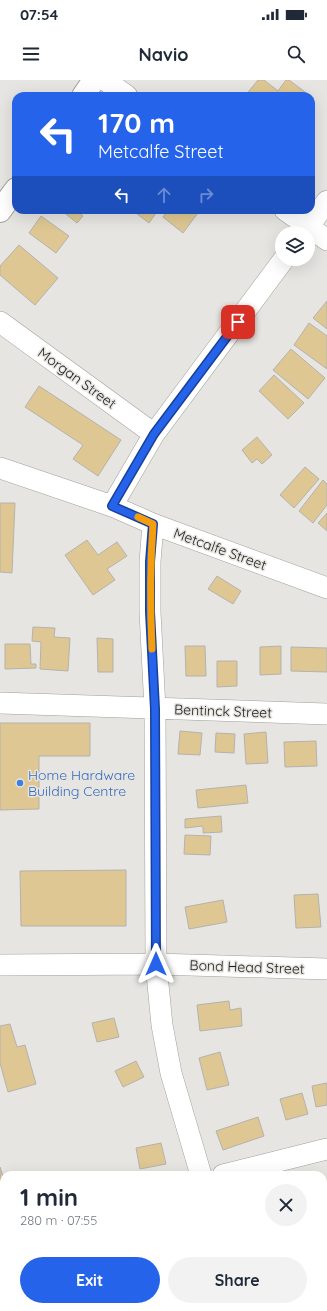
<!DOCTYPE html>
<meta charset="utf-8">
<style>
:root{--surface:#fff;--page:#f2f2f3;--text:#1f2937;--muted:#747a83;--accent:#2563eb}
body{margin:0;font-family:Quicksand,sans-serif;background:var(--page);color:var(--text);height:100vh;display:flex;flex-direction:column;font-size:15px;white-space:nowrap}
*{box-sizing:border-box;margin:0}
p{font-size:13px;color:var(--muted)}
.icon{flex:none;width:22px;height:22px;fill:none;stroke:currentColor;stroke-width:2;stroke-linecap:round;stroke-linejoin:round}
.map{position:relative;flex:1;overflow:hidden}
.details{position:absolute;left:0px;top:1091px;width:327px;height:140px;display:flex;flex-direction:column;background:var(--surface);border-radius:12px 12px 0 0;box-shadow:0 4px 16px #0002}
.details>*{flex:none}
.hud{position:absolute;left:12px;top:12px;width:303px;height:122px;border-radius:12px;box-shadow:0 4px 16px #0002;background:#2563eb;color:#fff;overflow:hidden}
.fabs{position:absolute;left:275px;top:146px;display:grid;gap:8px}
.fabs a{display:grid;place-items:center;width:40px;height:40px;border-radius:50%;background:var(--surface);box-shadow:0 4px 16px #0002;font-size:20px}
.pin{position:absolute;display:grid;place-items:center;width:34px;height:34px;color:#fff;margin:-17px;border-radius:8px;box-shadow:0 2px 6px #0006}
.me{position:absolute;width:44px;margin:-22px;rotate:0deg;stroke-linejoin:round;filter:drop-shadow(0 0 3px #0008)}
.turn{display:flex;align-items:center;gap:14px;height:84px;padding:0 20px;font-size:18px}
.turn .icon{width:52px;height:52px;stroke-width:2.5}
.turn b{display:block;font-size:28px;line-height:34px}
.lanes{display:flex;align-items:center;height:38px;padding:0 20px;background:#0003;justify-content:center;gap:20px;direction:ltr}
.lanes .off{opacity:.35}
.round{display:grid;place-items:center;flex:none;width:42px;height:42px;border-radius:21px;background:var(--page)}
.overview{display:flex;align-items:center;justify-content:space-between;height:68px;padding:0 20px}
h1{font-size:24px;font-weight:800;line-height:30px}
.action{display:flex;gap:8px;margin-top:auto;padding:8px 20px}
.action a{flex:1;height:46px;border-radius:24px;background:var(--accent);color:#fff;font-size:16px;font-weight:800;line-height:46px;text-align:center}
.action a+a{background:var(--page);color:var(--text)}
.status{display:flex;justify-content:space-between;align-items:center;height:28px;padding:0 20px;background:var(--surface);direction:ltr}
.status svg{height:11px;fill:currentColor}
header{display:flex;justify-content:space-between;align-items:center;height:52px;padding:0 20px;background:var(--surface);font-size:18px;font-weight:800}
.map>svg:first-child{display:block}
.building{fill:#dec792;stroke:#b4b2af}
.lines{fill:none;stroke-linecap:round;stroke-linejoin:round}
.minor-casing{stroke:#a09f9b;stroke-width:22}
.secondary-casing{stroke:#a09f9b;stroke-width:24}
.minor{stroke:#fff;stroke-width:21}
.secondary{stroke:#fff;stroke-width:22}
.route-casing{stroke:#184099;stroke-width:10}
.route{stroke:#2563eb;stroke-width:7}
.slow{stroke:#f59e0b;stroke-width:7}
.shop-dot{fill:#3f7fe0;stroke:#e7e5e1;stroke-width:1.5}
.labels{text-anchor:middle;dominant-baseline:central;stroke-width:3;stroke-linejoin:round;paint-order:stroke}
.street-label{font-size:14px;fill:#1f1e1d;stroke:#e7e5e1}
.shop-label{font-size:14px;fill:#366cbe;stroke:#e7e5e1;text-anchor:start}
</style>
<div class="status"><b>07:54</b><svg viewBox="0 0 49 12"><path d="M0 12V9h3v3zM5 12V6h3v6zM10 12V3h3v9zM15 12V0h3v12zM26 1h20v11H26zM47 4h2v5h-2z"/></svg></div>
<header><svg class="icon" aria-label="menu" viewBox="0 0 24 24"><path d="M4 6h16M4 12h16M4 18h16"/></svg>Navio<svg class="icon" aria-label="search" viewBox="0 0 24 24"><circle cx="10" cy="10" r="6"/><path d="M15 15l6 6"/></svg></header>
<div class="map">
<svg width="327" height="1231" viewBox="0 0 327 1231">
<rect width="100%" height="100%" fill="#e7e5e1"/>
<path class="building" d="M258 0H264L278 11 286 0H289L309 15 245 16Z
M61 130H76L83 136 77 143Z
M132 130H158L149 143Z
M168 130H200L183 153 163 137Z
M41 136 69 156 56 173 29 153Z
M19 165 58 198 35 225 0 195V186Z
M327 221V249L313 238Z
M309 243 327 256V289L294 265Z
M291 269 325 298 308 319 273 290Z
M274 295 304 323 288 339 259 311Z
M39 306 121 360 98 396 73 379 83 365 25 327Z
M257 357 272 375 262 384 257 379 252 383 242 370Z
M305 387 319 399 294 428 280 415Z
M323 400 327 404V425L313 443 299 431Z
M0 423H15L12 493 0 492Z
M327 433V451L318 443Z
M87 460 98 475 117 462 127 476 107 489 115 500 93 515 65 475Z
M217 496 241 511 233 524 208 509Z
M33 547 55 548 54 557 70 558 68 591 40 589 41 562 32 561Z
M97 558 113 559V592H98Z
M5 564H30L31 584H36V588L5 589Z
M185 566H205L206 596H186Z
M281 566V594L260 595V567Z
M291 567 327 568V592L291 591Z
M217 581H237V606L217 607Z
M0 643H90V676H39V729L0 730Z
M180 651 202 653 200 675 178 674Z
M266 652 268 683 246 684 244 654Z
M216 653 235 654 234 673 215 672Z
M316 661 317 686 285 687 284 662Z
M246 705 248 723 198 728 196 710Z
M221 736 222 752 203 753V746L185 748V739Z
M185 755 211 756 210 775 184 774Z
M126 790V846H21L20 791Z
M318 814 321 847 296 848 294 815Z
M223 820 227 842 189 849 185 827Z
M229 921 230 930 241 928 242 946 200 951 197 925Z
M114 938 119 957 97 962 92 943Z
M10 944 17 967 25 965 36 1004 8 1012 0 983V946Z
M220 972 229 1005 207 1010 199 978Z
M136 981 144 997 123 1007 115 991Z
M327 1003V1025L316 1027 312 1006Z
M302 1013 308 1034 286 1040 280 1019Z
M258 1037 264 1056 223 1070 216 1051Z
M161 1063 166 1084 140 1089 136 1068Z
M0 1087 4 1099V1121L0 1122Z
M323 1105 327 1117V1124L323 1125Z
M4 1179V1209L0 1210V1180Z
M266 1227H288V1229L296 1227 297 1231H267Z"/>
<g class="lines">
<defs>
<path id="minor" d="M105 0 127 16
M285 130 327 160
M304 153 327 121
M0 242 154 354
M0 388 112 426 153 444 327 508
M112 426 154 354 284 179
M153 444 150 482V532L155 629 156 884 162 945 171 993 201 1095
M0 623 327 634
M0 885 156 884 327 889
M223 1095 327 1069
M0 1160 4 1159
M235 1227 236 1231"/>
<path id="secondary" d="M83 16 94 0
M0 131 16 109"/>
</defs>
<use href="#minor" class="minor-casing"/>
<use href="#secondary" class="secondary-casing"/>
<use href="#minor" class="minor"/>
<use href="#secondary" class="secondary"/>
</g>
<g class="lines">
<defs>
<path id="route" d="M156 884 155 629 150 532V482L153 444 112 426 154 354 238 242"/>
</defs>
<use href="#route" class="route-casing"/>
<use href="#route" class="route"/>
<path class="slow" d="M138 437 153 444C150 486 150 527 152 569"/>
</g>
<circle class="shop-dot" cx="20" cy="703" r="4"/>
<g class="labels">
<g class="street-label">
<text transform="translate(77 298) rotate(36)">Morgan Street</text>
<text transform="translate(220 469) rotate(20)">Metcalfe Street</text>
<text transform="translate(223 631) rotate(2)">Bentinck Street</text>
<text transform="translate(247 887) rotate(2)">Bond Head Street</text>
</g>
<g class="shop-label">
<text x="28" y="695">Home Hardware<tspan x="28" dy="16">Building Centre</tspan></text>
</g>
</g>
</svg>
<div class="fabs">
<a><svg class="icon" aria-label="layers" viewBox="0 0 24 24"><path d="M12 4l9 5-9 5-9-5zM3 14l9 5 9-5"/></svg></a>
</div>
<div class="pin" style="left:238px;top:242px;background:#d93025"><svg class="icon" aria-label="arrive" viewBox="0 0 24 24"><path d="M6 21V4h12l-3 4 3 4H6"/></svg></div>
<svg class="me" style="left:156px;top:884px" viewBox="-20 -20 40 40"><path d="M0-17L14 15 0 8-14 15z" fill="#2563eb" stroke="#fff" stroke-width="4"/></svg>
<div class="hud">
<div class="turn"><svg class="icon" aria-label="left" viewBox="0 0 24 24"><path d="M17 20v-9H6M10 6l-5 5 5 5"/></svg><div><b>170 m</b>Metcalfe Street</div></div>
<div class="lanes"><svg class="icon" aria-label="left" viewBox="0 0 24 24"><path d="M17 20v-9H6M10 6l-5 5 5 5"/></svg><svg class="icon off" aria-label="ahead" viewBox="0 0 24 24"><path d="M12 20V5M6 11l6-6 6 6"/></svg><svg class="icon off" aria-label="right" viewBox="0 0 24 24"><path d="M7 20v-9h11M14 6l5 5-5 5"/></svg></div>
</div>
<section class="details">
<div class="overview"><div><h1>1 min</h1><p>280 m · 07:55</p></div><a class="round"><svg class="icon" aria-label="close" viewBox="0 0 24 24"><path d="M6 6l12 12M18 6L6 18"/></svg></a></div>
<div class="action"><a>Exit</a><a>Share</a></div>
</section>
</div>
